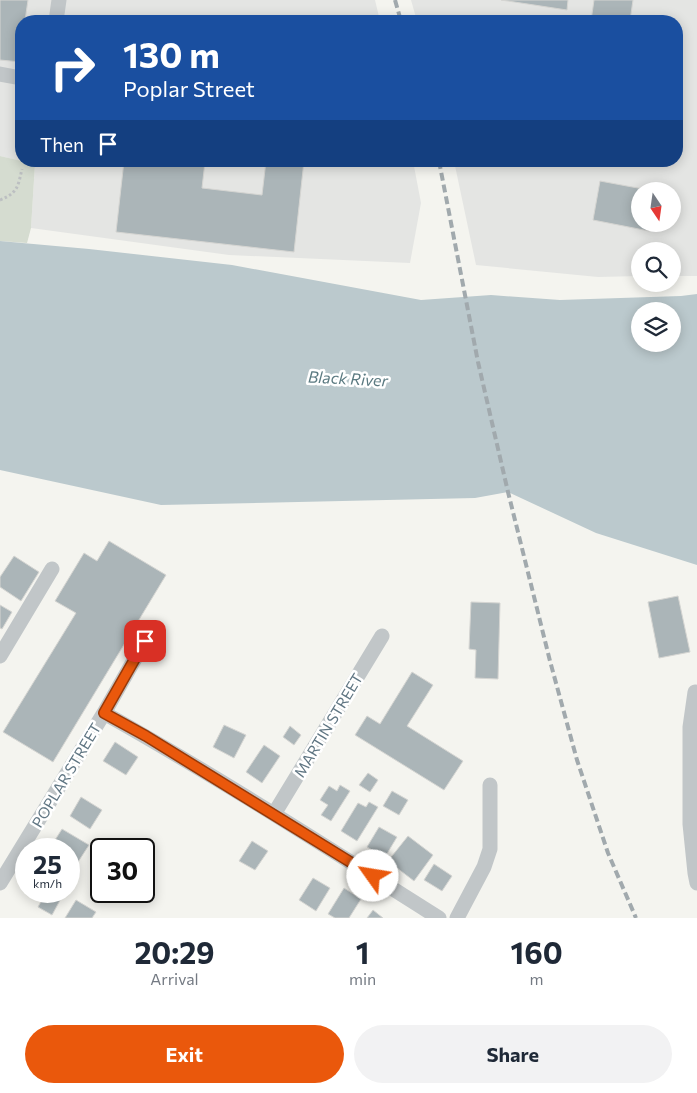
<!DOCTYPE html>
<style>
:root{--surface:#fff;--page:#f2f2f3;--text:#1f2937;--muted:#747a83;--accent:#ea580c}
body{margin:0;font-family:Commissioner,sans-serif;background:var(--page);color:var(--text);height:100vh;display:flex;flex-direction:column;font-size:19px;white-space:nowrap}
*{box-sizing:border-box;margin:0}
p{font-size:16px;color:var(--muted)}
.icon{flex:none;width:28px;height:28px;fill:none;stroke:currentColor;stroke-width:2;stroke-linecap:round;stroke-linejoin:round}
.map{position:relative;height:918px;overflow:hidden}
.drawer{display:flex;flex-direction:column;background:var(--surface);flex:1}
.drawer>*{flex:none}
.hud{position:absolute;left:15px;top:15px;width:668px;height:152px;border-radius:20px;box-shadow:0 2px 12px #0003;background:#1a4fa0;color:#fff;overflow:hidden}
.needle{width:32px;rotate:167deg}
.buttons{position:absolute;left:631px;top:182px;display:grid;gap:10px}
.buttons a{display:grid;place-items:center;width:50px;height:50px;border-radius:50%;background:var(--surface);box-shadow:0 2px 12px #0003;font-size:25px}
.speed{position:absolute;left:15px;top:838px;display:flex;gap:10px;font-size:25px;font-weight:700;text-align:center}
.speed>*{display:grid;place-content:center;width:65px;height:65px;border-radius:50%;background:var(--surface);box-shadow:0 2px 12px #0003;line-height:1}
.speed small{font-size:12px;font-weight:400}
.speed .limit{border:2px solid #111;border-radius:8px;background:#fff;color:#111}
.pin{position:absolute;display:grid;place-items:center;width:42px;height:42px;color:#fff;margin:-21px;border-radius:10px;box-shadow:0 2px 8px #0006}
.me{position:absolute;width:55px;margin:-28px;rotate:302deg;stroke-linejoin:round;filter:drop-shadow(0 0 4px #0008)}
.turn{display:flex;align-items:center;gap:18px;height:105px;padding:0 25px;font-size:22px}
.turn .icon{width:65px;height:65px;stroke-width:2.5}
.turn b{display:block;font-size:35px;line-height:42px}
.then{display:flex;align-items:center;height:48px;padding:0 25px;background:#0003;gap:10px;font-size:19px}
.eta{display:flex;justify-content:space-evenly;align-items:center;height:85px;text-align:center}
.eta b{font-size:30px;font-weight:700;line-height:35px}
.cta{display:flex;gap:10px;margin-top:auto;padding:10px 25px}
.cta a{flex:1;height:58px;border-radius:30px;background:var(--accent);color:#fff;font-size:20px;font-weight:700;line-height:58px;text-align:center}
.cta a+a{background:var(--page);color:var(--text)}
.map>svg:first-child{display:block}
.built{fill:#e4e5e3;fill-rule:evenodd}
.green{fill:#d5dcd0}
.water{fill:#bbc9cd;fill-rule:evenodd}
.building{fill:#abb5b8;stroke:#d5d5d2}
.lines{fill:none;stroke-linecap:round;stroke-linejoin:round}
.path{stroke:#bcbfc1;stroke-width:3;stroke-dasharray:2.5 2.5;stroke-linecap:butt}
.minor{stroke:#c1c6c8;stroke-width:15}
.rail{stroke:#a1a9ad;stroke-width:4;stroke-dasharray:8 4;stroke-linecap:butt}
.route-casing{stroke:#983908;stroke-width:12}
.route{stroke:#ea580c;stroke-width:9}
.labels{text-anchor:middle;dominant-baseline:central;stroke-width:5;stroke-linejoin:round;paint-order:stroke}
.street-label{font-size:15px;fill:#607683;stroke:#fff}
.water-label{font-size:16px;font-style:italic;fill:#5b7a81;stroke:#fff}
</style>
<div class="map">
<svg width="697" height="918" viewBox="0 0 697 918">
<rect width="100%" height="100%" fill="#f4f4ef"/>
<path class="built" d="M0 0H375L380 21H21V161L0 156Z
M411 0H697V276H673L672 251H640V276L598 277 476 265 454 161H676V21H417ZM640 191H672V224H640Z
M23 161H413L421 203 410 263 229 255 31 228 35 164Z"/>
<path class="green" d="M0 156 35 164 31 228 27 243 0 241Z"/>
<path class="water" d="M0 241 89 249 232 265 421 300 491 295 560 300 681 296 697 294V565L596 533 508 492 475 498 161 505 0 470ZM672 311V344H640V311Z"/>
<path class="building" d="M0 0H28L25 21H21V62L0 60Z
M501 0H568L567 10Z
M594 0H633L630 21H591Z
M124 161 205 162 202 188 262 195 266 161H304L294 252 116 232Z
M600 181 654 191H640V224H650L649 231 593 220Z
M109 541 166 575 53 762 3 732 76 613 55 601 84 553 97 561Z
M14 556 39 572 21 601 0 587V577Z
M678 596 690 652 659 658 648 602Z
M471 602 500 603 498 679 475 678 476 650 469 649Z
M0 605 12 612 2 629 0 628Z
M412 672 433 685 407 726 463 761 444 790 355 735 367 716 380 724Z
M224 725 246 735 234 758 213 747Z
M290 726 301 735 294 745 283 737Z
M115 742 138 757 126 775 103 761Z
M264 745 280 756 262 783 246 772Z
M368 773 378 780 370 792 359 785Z
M340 785 350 791 331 821 321 815 328 805 320 800 329 786 337 791Z
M392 791 408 800 399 815 383 806Z
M81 797 102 810 90 829 70 816Z
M369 802 378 807 357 841 341 831 358 803 366 807Z
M379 827 397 837 385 857 367 847Z
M62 829 89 845 76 865 69 860V849L50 848Z
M408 836 433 855 414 881 388 861Z
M252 841 268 851 255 870 239 861Z
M434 864 452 876 442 891 424 880Z
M313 878 330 888 316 911 299 900Z
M344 888 361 899 349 918H335L328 914Z
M38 891H65L52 915 38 907 43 898 36 894Z
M76 900 96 912 92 918H65Z
M373 910 383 918H367Z"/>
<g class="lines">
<path class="path" d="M0 200C18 193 18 186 22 169"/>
<path class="minor" d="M56 21 59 0
M0 74 21 78
M0 656 52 569
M695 692 690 727V824L695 873 697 883
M104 713C218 777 328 848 439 918
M274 814 382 636
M0 883 104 713 145 641
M457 918 484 867 490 849V785"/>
<path class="rail" d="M395 0 401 21
M439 161 478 362 508 492 550 661 577 760 608 853 636 918"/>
</g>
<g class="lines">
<defs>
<path id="route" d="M145 641 104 713 146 736 373 876"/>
</defs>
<use href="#route" class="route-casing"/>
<use href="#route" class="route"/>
</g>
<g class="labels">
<g class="street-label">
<text transform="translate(328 725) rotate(-59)">MARTIN STREET</text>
<text transform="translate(66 775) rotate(-59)">POPLAR STREET</text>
</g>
<g class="water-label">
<text transform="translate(348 378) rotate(3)">Black River</text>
</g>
</g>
</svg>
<div class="buttons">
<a><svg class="needle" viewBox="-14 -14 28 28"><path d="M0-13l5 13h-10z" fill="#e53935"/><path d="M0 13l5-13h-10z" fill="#747a83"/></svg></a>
<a><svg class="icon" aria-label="search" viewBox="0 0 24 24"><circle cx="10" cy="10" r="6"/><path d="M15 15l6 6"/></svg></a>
<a><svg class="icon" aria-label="layers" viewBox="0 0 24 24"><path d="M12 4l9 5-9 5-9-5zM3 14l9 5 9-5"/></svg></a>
</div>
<div class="speed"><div>25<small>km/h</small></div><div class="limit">30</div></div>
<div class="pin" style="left:145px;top:641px;background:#d93025"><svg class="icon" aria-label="arrive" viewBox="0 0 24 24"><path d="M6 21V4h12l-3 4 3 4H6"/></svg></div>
<svg class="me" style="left:373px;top:876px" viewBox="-20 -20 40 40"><circle r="19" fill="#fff"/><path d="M0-13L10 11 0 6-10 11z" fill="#ea580c"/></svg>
<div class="hud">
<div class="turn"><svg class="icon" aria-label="right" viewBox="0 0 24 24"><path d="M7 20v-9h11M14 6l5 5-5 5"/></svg><div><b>130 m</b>Poplar Street</div></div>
<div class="then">Then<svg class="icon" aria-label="arrive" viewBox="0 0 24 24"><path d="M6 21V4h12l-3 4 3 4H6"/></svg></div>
</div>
</div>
<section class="drawer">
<div class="eta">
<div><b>20:29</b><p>Arrival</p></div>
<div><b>1</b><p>min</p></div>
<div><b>160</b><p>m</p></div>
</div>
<div class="cta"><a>Exit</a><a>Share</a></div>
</section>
